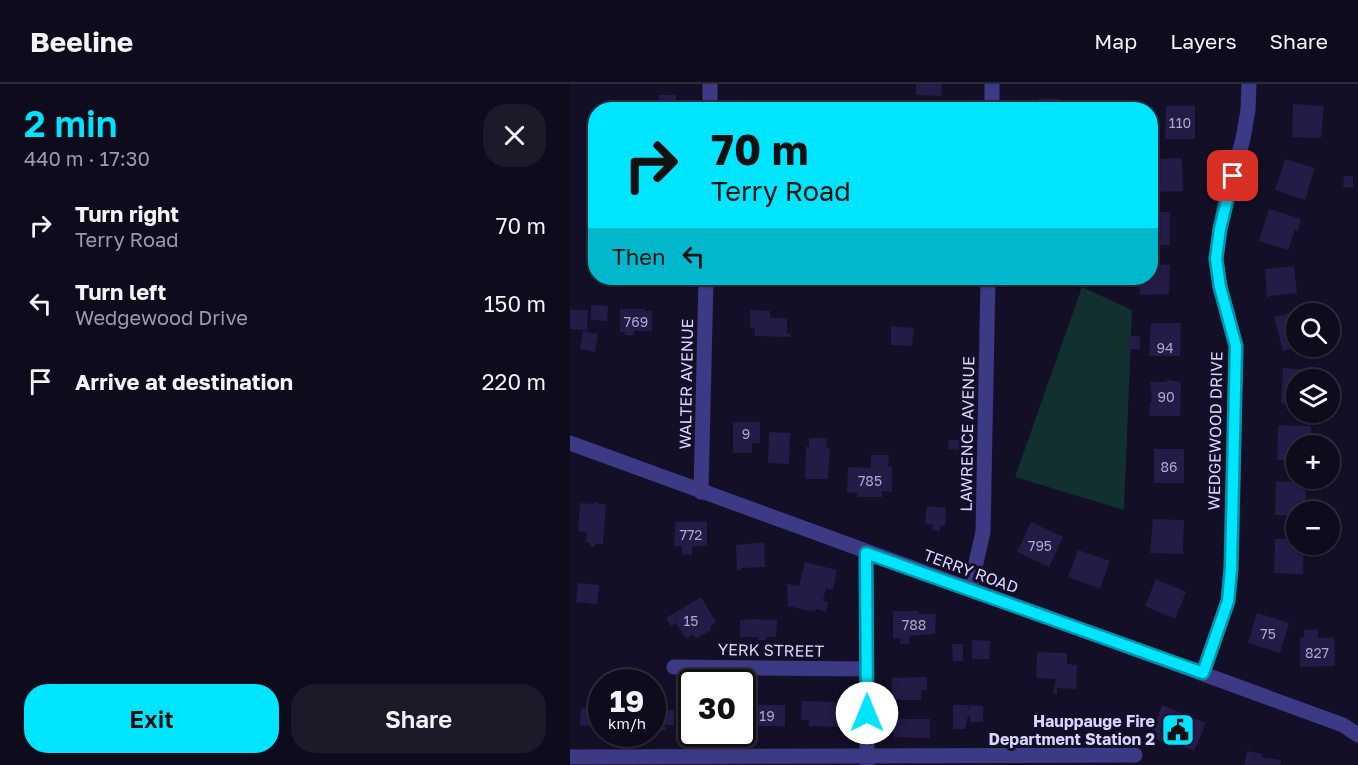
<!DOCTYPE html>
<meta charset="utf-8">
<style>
:root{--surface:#0e0b1c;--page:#1c1929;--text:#f1f3f6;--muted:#9b9ba3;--line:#2e2b3b;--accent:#00e5ff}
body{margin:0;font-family:"Golos Text",sans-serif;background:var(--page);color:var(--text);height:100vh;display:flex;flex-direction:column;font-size:22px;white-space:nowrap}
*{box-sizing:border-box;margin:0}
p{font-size:20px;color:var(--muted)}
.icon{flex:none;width:33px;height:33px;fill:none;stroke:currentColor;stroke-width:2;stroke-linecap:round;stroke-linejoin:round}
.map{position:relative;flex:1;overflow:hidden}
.drawer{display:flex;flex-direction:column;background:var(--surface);width:570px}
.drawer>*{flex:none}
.guide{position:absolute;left:18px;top:18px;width:570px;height:183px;border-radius:24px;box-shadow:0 2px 4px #0004,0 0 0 2px var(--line);background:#00e5ff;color:#111;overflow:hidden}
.tools{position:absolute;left:716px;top:219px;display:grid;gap:12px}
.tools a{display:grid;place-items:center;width:54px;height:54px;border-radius:50%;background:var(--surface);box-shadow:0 2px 4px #0004,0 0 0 2px var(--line);font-size:30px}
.speed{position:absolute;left:18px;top:585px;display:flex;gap:12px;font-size:30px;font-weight:700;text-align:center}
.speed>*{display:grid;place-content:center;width:78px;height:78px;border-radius:50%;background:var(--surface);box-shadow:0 2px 4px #0004,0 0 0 2px var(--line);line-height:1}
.speed small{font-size:15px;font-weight:400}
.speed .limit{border:3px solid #111;border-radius:9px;background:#fff;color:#111}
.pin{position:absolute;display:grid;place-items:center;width:51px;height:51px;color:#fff;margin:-26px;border-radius:12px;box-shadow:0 3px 9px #0006}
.me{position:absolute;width:66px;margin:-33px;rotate:0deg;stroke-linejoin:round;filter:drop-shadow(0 0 4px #0008)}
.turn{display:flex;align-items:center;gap:21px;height:126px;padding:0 24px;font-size:27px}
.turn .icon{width:78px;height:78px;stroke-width:2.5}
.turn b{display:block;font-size:42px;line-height:51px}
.then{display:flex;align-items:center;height:57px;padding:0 24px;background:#0003;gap:12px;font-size:22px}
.round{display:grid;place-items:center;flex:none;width:63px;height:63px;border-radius:24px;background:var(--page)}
.overview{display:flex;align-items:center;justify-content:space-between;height:102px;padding:0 24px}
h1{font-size:36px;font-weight:600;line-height:45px;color:var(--accent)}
.primary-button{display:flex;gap:12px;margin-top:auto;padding:12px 24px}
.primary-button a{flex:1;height:69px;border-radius:24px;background:var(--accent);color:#111;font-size:24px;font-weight:600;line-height:69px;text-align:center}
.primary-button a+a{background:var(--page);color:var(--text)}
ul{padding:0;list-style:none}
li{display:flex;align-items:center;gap:18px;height:78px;padding:0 24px}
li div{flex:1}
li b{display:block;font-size:22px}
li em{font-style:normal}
header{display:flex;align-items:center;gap:36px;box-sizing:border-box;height:84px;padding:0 30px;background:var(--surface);border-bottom:2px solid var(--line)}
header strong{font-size:28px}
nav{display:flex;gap:33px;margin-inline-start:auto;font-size:21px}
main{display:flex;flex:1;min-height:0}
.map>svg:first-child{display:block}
.green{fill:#12302f}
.building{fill:#241b47}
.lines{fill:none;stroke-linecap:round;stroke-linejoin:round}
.minor{stroke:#3d3a85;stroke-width:15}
.tertiary{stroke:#3d3a85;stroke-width:15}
.route-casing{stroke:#0095a6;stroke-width:15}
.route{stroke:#00e5ff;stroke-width:10}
.labels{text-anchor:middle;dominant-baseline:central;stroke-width:6;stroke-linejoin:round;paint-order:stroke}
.number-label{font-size:14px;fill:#aca6d1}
.street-label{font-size:16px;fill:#d9d4ff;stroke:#130f26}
.poi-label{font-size:16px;font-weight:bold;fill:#d9d4ff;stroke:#130f26;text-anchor:end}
</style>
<header>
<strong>Beeline</strong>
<nav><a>Map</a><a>Layers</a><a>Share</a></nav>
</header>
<main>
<section class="drawer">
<div class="overview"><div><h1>2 min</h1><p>440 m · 17:30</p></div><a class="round"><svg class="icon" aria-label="close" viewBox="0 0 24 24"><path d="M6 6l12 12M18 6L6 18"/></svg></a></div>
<ul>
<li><svg class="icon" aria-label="right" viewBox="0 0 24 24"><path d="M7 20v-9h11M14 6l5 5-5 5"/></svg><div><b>Turn right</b><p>Terry Road</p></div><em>70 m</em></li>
<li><svg class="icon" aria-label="left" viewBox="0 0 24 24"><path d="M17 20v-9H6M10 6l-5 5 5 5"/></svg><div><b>Turn left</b><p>Wedgewood Drive</p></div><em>150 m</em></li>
<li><svg class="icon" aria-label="arrive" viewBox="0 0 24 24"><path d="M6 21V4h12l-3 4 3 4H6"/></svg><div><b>Arrive at destination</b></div><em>220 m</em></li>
</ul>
<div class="primary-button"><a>Exit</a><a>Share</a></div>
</section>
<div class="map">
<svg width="788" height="681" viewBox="0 0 788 681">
<rect width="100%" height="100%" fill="#130f26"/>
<path class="green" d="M512 203 562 226 554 426 445 393Z"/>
<path class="building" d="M346 0H372L371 12 346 11Z
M89 11H106V26H89Z
M469 14 491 15V26H468Z
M207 16H248V26H197V23H206Z
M723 20 754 22 751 54 722 53Z
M596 22H625V55H595Z
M612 74 613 107 580 108V75Z
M715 75 745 84 735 116 705 106Z
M774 92H783V104L773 103Z
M699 125 731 135 728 147 725 146 718 166 689 157Z
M580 128H600V161H580Z
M580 180 600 181 599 210 570 211 569 194H580Z
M724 182 727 209 700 212 697 214 695 185Z
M58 194H93V198H58Z
M346 194H368V200H346Z
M21 221 38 222 37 237 21 236Z
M50 225H75L74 227H82V247H64V251H55V248H50Z
M0 226H18L17 246 0 245Z
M180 226 200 227V234H217V249H220V253L185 252V245L180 244Z
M727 227H734L735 230H726V263L713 267 704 233Z
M581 239H611L610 272H579Z
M321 242 344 244 342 262 321 261Z
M13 247 28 250 25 268 10 265Z
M559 252H570V265H559Z
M713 284 742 286 741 296H726V320L711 319Z
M597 296 611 298 610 332H579L580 317H582L580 298H596Z
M163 338H190V359H182V369H163Z
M708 341 741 342V362H726V376H707Z
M199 348 220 349 219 380 198 379Z
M239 354H257L256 363 260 364 258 395H235L236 363H239Z
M379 356H391V366L378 365Z
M584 365H614V399H584Z
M301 371H319L318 382H322V408L312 407V413H287V409L277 408 278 383 301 384Z
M706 397 736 399 735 428H726V432L705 431Z
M24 418 36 421 33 460H25V463H20V459H16L17 448 8 447 10 419 24 420Z
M357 422 376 424 375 442H370V447L362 446 363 441 355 440Z
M583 435 614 436 613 470 580 469Z
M105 438H137V462H122V471L112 470V462H104Z
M461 438 493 453 479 483 447 468Z
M705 455H726V460H734L733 490 704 489Z
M194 458 195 483 171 484V486H167L166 461Z
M508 466 540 477 530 505 498 493Z
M235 478 267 486 263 506 256 504 253 516 258 518 256 528 246 525 245 528 218 522 217 500 229 502Z
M586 495 616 508 605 535 575 522Z
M8 499 29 501 27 520 6 518Z
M131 513 146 538 140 543 141 546 126 555 123 551 116 555 106 539 101 542 96 534Z
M323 527H348V530H366L365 550 339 552V560H330L331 554H323Z
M687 529 719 539 710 569 678 559Z
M186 535 207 536 206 553H196V556H188V553H170V536Z
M748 545V554L764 553 765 582 730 583V554H734V546Z
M402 556 420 557 419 575H402Z
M382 560H393V577H383Z
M467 568 497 569V580L507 581 506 605 487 604V610H483L486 595 466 594Z
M357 593V606H351V616H322V594Z
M232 617 273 618 272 643 239 642V636H231Z
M179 621H215V642H179Z
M383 621H398L400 627V621L413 622V638H400V632H398L395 645H383Z
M592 621 636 639 624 667 599 657 598 660 580 653Z
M11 624 32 625V645H27V642L10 641Z
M95 624V626H104V641H95L96 646H87V642H82V625Z
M324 635H360V654L324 653Z
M677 667 692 670 691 673 711 676 710 681H674Z"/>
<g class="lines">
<path class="minor" d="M140 26V0
M422 26V0
M131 408 136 194
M296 469 297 681
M400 505 413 448 418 194
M104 583 297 585
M633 589 658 517 661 485 666 262 650 203 646 175 650 145 657 110 673 55 678 26 679 0
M0 673 565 671"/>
<path class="tertiary" d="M0 359 773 641 788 651"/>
</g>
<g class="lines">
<defs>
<path id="route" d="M297 629 296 469 633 589 658 517 661 485 666 262 650 203 646 175 650 145 663 92"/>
</defs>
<use href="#route" class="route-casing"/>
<use href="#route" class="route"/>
</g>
<defs>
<symbol id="civic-square" viewBox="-11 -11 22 22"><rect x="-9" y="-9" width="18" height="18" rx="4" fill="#00e5ff" stroke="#130f26"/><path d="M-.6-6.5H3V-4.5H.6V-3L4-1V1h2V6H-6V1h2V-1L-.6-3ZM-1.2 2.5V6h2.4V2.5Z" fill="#111"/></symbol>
</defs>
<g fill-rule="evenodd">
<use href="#civic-square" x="589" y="627" width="38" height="38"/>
</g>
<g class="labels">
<g class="number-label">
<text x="610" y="38">110</text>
<text x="66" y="237">769</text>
<text x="595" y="263">94</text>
<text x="596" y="312">90</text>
<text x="176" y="349">9</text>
<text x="599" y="382">86</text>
<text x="300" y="396">785</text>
<text x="121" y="450">772</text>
<text x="470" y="461">795</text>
<text x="121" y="536">15</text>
<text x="344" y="540">788</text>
<text x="698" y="549">75</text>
<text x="747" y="568">827</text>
<text x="197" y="631">19</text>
</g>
<g class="street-label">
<text transform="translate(116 300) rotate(-89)">WALTER AVENUE</text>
<text transform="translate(645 347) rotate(-89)">WEDGEWOOD DRIVE</text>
<text transform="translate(397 350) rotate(-89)">LAWRENCE AVENUE</text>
<text transform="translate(401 487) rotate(20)">TERRY ROAD</text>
<text transform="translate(201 566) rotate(1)">YERK STREET</text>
</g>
<g class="poi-label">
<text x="585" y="637">Hauppauge Fire<tspan x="585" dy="18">Department Station 2</tspan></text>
</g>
</g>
</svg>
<div class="tools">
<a><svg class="icon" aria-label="search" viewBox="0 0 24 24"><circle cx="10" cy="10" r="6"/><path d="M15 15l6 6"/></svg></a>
<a><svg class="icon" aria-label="layers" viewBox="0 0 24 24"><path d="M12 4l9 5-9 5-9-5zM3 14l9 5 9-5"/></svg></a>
<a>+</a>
<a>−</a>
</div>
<div class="speed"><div>19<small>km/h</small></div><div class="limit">30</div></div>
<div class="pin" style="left:663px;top:92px;background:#d93025"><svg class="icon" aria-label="arrive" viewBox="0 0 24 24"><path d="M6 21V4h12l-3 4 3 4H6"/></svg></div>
<svg class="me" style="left:297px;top:629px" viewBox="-20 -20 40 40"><circle r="19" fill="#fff"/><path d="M0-13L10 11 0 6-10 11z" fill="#00e5ff"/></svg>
<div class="guide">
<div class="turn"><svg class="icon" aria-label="right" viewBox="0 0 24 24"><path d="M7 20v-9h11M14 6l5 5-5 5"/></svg><div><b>70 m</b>Terry Road</div></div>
<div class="then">Then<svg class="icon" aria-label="left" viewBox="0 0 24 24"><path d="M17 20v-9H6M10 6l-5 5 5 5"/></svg></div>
</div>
</div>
</main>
